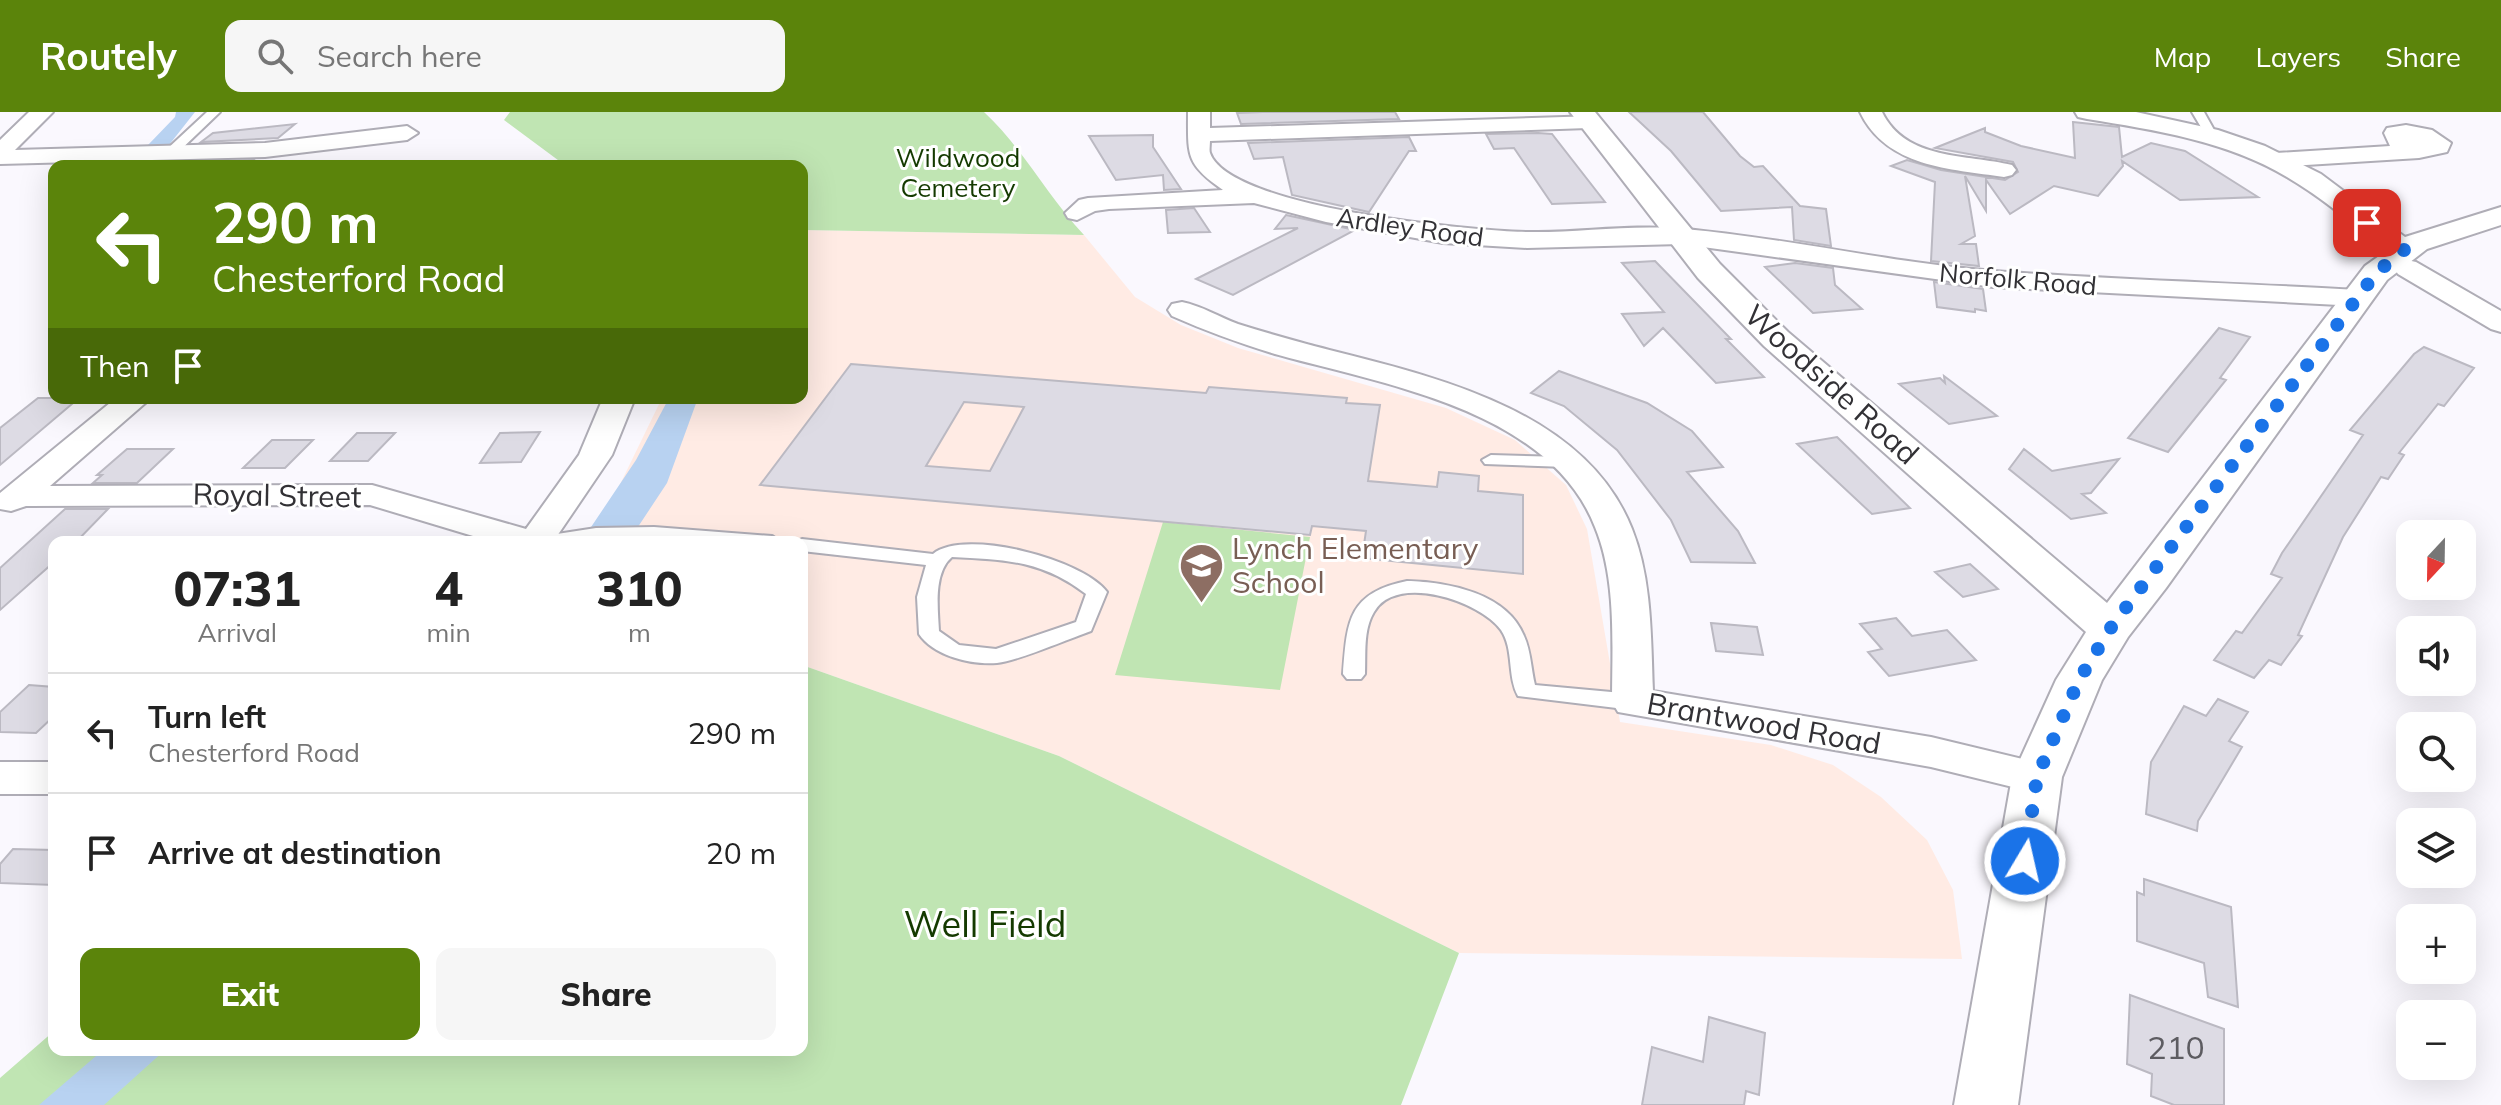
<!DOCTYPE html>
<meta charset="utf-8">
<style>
:root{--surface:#fff;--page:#f6f6f6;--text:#222;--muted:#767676;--line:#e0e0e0;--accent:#5b840b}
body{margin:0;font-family:Mulish,sans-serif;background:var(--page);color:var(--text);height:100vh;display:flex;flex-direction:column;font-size:30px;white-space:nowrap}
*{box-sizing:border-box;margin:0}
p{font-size:26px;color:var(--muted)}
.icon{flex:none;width:44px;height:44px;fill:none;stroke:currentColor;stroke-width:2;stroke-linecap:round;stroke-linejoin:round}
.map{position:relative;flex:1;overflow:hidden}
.drawer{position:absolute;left:48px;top:424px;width:760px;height:520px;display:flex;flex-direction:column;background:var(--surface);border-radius:16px;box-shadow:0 8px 32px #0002}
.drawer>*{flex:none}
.top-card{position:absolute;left:48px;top:48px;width:760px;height:244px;border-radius:16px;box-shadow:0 8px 32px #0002;background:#5b840b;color:#fff;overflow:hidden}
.needle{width:52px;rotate:202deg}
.controls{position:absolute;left:2396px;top:408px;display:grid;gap:16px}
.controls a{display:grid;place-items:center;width:80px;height:80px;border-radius:16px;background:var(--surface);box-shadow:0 8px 32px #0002;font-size:40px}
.pin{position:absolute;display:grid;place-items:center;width:68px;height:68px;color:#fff;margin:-34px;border-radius:16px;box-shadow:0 4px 12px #0006}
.me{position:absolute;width:88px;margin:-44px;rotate:9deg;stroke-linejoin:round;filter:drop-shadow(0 0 6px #0008)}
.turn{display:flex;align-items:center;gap:28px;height:168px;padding:0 32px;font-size:36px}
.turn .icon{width:104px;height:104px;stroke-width:2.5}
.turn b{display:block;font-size:56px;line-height:68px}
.then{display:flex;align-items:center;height:76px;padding:0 32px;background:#0003;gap:16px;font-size:30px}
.eta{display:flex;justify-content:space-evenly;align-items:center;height:136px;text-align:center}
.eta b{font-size:48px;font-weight:800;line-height:56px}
.action{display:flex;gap:16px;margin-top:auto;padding:16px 32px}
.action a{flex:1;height:92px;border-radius:16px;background:var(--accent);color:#fff;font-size:32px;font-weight:800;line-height:92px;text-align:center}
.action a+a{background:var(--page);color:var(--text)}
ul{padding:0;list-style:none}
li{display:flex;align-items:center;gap:24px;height:120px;padding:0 32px;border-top:2px solid var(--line)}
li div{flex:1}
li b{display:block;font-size:30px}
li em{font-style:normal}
header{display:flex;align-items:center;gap:48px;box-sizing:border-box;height:112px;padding:0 40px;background:var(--accent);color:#fff}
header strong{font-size:38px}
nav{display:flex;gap:44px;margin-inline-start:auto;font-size:28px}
.search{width:560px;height:72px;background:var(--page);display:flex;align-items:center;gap:20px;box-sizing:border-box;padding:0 28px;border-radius:16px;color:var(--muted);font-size:30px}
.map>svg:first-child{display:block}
.education{fill:#ffebe4}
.green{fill:#c0e5b3}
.water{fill:#b8d2f1}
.building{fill:#dddbe4;stroke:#bbb9c2;stroke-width:2;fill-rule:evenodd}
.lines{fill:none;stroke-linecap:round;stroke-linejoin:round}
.service-casing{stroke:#afadb6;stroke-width:4}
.minor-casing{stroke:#afadb6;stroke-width:4}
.tertiary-casing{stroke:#afadb6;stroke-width:4}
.service{fill:#fff;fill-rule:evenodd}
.minor{fill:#fff;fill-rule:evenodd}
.tertiary{fill:#fff;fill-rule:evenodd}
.route{stroke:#1a73e8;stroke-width:14;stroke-dasharray:0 25.2}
.labels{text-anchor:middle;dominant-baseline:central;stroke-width:6;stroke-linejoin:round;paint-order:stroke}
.far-park-label{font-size:26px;fill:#143a00;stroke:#fff}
.far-street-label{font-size:26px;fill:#323135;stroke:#fff}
.street-label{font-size:30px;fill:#323135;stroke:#fff}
.education-label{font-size:30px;fill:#785e54;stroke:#fff;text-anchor:start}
.near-number-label{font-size:32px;fill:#5d5c61}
.near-park-label{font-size:36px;fill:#143a00;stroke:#fff}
</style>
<header>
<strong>Routely</strong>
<div class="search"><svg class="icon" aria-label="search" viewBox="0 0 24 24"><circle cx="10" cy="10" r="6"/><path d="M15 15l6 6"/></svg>Search here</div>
<nav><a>Map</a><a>Layers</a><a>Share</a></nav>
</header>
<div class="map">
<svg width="2501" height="993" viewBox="0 0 2501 993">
<rect width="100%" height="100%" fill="#faf8fe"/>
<path class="education" d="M802 118 1084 123 1135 185 1181 213 1238 236 1446 296 1515 328 1566 373 1587 417 1620 610 1771 633 1833 653 1881 685 1927 728 1953 778 1962 847 1459 841 1059 644 802 553V430H592L662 286H802Z"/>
<path class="green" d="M510 0H984C1023 36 1047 84 1084 123L802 118V54H566L504 8Z
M1163 410 1310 425 1280 578 1115 563Z
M802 553 1059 644 1459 841 1401 993H0V966L54 919V938H802Z"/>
<path class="water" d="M176 0H195L169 33H148L175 5Z
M669 286H698L667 371 628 430H581L636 348Z
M103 938H165L104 993H39Z"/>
<path class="building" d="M1263 0H1395L1399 7 1241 12 1237 1Z
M1629 0H1703L1740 44 1754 55 1763 54 1800 94 1826 97 1831 134 1794 128 1792 95 1721 99 1671 39Z
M2073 10 2119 15 2122 45 2151 31 2185 39 2258 85 2180 88 2122 49 2123 54 2098 84 2054 74 2010 102 1986 68V99L1965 64 1975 124 1961 132H1976L1979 154 1931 149 1935 70 1891 54 1907 48 1941 58 2005 68 2018 60 2013 50 1935 36 1985 16V20L2021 34 2075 46Z
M295 12 278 26 201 30 213 21Z
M1538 21 1552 22 1605 90 1552 92 1514 36 1494 37 1486 22Z
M1153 23V35L1181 77 1164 78 1163 63 1116 68 1089 24Z
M1409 25 1416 39H1409L1369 100 1292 83 1283 45 1254 47 1248 31Z
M253 48 246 54H168L173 50Z
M1194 96 1210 120 1168 121 1166 98Z
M1286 103 1355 118 1233 183 1196 167 1298 116 1275 117Z
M1655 149 1731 227H1726L1764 265 1716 271 1663 216 1644 234 1622 202 1664 200 1622 151Z
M1795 151 1833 156 1835 173 1862 197 1813 201 1765 155Z
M1934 170 1983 177 1986 199 1975 197V200L1937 195Z
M2219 216 2250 225 2220 266 2226 268 2168 340 2128 326Z
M2424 235 2474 256 2444 294 2438 292 2399 341 2404 343 2388 367 2381 365 2343 425 2298 523 2302 524 2281 553 2269 548 2254 566 2214 548 2236 519 2242 521 2282 466 2271 462 2282 441 2363 323 2350 318 2414 242Z
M851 252 1206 281 1209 275 1347 286 1346 291 1380 293 1368 369 1437 375 1439 360 1479 364 1478 379 1523 383V462L1362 446 1366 419 1312 414 1310 423 760 373ZM964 290 1024 295 990 359 926 354Z
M1559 259 1647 291 1692 319 1723 355 1687 360 1738 419 1755 451 1691 450 1671 408 1617 338 1564 294 1531 281Z
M1944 264 1997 304 1949 312 1899 272 1940 266 1945 271Z
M38 286H79L0 353V316Z
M540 320 521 350 480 351 500 321Z
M357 321H395L368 349H330Z
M1837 325 1910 396 1872 402 1797 332Z
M272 328H313L285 356H243Z
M127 337H173L137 371H93L102 363H97Z
M2024 337 2052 359 2119 347 2091 381 2082 382 2106 401 2071 407 2009 357Z
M65 397H108L76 430H54V450L0 498V456Z
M1970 452 1998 477 1963 485 1935 460Z
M1896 506 1912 524 1947 518 1976 548 1889 564 1868 540 1882 537 1860 512Z
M1711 511 1757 515 1763 543 1716 539Z
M29 573 54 575V604L36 621 0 620V600Z
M2218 587 2248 600 2229 629 2242 635 2198 709 2197 719 2146 702 2151 650 2184 594 2206 604Z
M13 737 54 738V773L0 771V752Z
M2144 767 2231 795 2238 895 2208 885 2204 851 2137 829V780L2144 783Z
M2130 883 2224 917V993H2174L2151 984 2152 962 2127 952Z
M1709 905 1765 921 1759 983 1746 979 1744 993H1642L1652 935 1703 950Z"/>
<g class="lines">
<defs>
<path id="service" d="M207 0H220L173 45H165V39Z
M2192 0H2204L2218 25 2216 27H2208Z
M1491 343 1566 345 1575 350 1566 355 1485 352 1482 348Z
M654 415 772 424 781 430 625 426 529 430 531 426 596 416Z
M802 427 933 442C964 416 1083 447 1107 480L1091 519C1068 527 1018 549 997 551 971 553 934 544 919 522L917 485 926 453 802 439V430H795ZM952 445C1006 448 1042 448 1086 482L1076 510 996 537 959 533 939 519C938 497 933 461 952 445Z
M1407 469C1448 470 1507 481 1524 524 1531 539 1531 557 1535 573L1633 582 1641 585 1644 590 1641 595 1633 598 1518 584C1507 564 1514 537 1501 518 1480 489 1396 461 1374 500 1363 518 1366 542 1365 562L1361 567H1347L1343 562C1347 509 1348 481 1407 469Z"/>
<path id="minor" d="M29 0H53L15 38 265 31 407 14 418 21 407 28 265 45 0 52V28Z
M1188 0H1210V16L1596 4 1599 9 1596 14 1588 16 1210 29C1210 33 1209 38 1210 41 1229 96 1472 119 1526 120 1578 121 1632 112 1684 117 1788 126 1891 151 1995 159 2116 168 2237 171 2358 178L2368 180 2372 186 2368 192 2358 194 1993 175 1681 132 1527 136 1443 131 1326 110 1254 91 1109 97 1095 99 1077 108 1068 106 1065 101 1079 88 1088 86 1223 78C1185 52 1188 43 1188 0Z
M1860 0H1882C1906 49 1967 42 2012 53L2016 58 2012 63 2004 65C1950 57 1886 55 1860 0Z
M2406 13 2432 18 2451 31 2447 40 2419 46 2276 55 2268 53 2264 48 2268 43 2276 41 2390 34 2384 21 2387 16Z
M2407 148 2416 150 2501 199V220L2491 217 2398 162 2394 156 2398 150Z
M1182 190C1202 194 1219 205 1238 212 1263 220 1289 227 1314 234 1427 263 1584 295 1632 417 1652 467 1651 526 1653 579L1931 625 2052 654 2059 665 2052 676 2037 681 1931 655 1618 600 1612 590C1612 534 1617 468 1595 415 1549 297 1382 272 1275 242 1239 231 1206 219 1172 204L1168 198 1172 192Z
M116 286H151L50 374 372 373 526 417 579 343 603 286H635L612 343 553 430H493L370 393 26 394 11 399 0 397V381Z
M0 650H54V682H0Z"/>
<path id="tertiary" d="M1570 0H1595L1720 152 1788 220 2107 491 2365 154 2386 139C2354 113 2323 86 2287 65 2227 29 2155 18 2087 7L2078 5 2075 0H2136L2218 18 2265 34 2321 62 2405 125 2501 95V113L2427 137 2387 168 2166 476 2128 525 2102 568 2062 665 2018 993H1954L2012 665 2056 568 2086 520 1764 234 1698 166Z"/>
</defs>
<use href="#service" class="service-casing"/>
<use href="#minor" class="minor-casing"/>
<use href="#tertiary" class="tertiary-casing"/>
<use href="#service" class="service"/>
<use href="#minor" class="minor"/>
<use href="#tertiary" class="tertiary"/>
</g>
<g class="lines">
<path class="route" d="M2025 749 2037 665 2079 568 2110 517 2376 161 2404 138 2367 111"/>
</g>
<defs>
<symbol id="school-pin" viewBox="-11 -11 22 30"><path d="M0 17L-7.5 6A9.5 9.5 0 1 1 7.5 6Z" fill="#8d6e63" stroke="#fff"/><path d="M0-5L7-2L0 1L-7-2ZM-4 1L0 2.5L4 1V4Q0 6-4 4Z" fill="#fff"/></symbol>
</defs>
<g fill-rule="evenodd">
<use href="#school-pin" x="1176" y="428" width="51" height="69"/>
</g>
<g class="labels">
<g class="far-park-label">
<text x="958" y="45">Wildwood<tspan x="958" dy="30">Cemetery</tspan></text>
</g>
<g class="far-street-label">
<text transform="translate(1410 115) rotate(8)">Ardley Road</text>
<text transform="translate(2018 167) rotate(5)">Norfolk Road</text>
</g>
<g class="street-label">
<text transform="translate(1832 272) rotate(42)">Woodside Road</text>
<text transform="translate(277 383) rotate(1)">Royal Street</text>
<text transform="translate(1764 611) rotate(10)">Brantwood Road</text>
</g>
<g class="education-label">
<text x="1232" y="436">Lynch Elementary<tspan x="1232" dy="34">School</tspan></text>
</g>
<g class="near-number-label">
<text x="2176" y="935">210</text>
</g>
<g class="near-park-label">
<text x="985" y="811">Well Field</text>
</g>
</g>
</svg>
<div class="controls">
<a><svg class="needle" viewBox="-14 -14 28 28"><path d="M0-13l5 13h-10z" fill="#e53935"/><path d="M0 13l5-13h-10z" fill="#767676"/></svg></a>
<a><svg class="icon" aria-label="sound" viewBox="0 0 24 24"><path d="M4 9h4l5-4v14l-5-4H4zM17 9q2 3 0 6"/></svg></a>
<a><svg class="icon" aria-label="search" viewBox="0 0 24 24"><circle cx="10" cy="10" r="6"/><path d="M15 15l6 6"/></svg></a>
<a><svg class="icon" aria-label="layers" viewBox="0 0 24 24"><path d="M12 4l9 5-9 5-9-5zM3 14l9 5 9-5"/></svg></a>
<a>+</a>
<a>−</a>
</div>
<div class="pin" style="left:2367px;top:111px;background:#d93025"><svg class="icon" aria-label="arrive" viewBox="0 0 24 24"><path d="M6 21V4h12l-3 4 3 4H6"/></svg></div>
<svg class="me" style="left:2025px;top:749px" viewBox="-20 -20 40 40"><circle r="17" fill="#1a73e8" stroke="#fff" stroke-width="3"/><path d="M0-11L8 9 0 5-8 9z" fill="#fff"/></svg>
<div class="top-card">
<div class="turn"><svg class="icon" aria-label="left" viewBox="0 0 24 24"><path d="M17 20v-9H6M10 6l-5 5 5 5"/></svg><div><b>290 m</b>Chesterford Road</div></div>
<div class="then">Then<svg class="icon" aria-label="arrive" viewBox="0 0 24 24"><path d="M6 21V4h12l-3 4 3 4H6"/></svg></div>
</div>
<section class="drawer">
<div class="eta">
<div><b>07:31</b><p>Arrival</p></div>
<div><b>4</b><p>min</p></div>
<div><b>310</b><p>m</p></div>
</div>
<ul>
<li><svg class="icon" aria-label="left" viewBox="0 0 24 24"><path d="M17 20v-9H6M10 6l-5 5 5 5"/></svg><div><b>Turn left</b><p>Chesterford Road</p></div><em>290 m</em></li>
<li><svg class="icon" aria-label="arrive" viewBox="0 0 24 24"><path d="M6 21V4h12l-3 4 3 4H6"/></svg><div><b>Arrive at destination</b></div><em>20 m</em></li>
</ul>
<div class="action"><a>Exit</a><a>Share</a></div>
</section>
</div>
